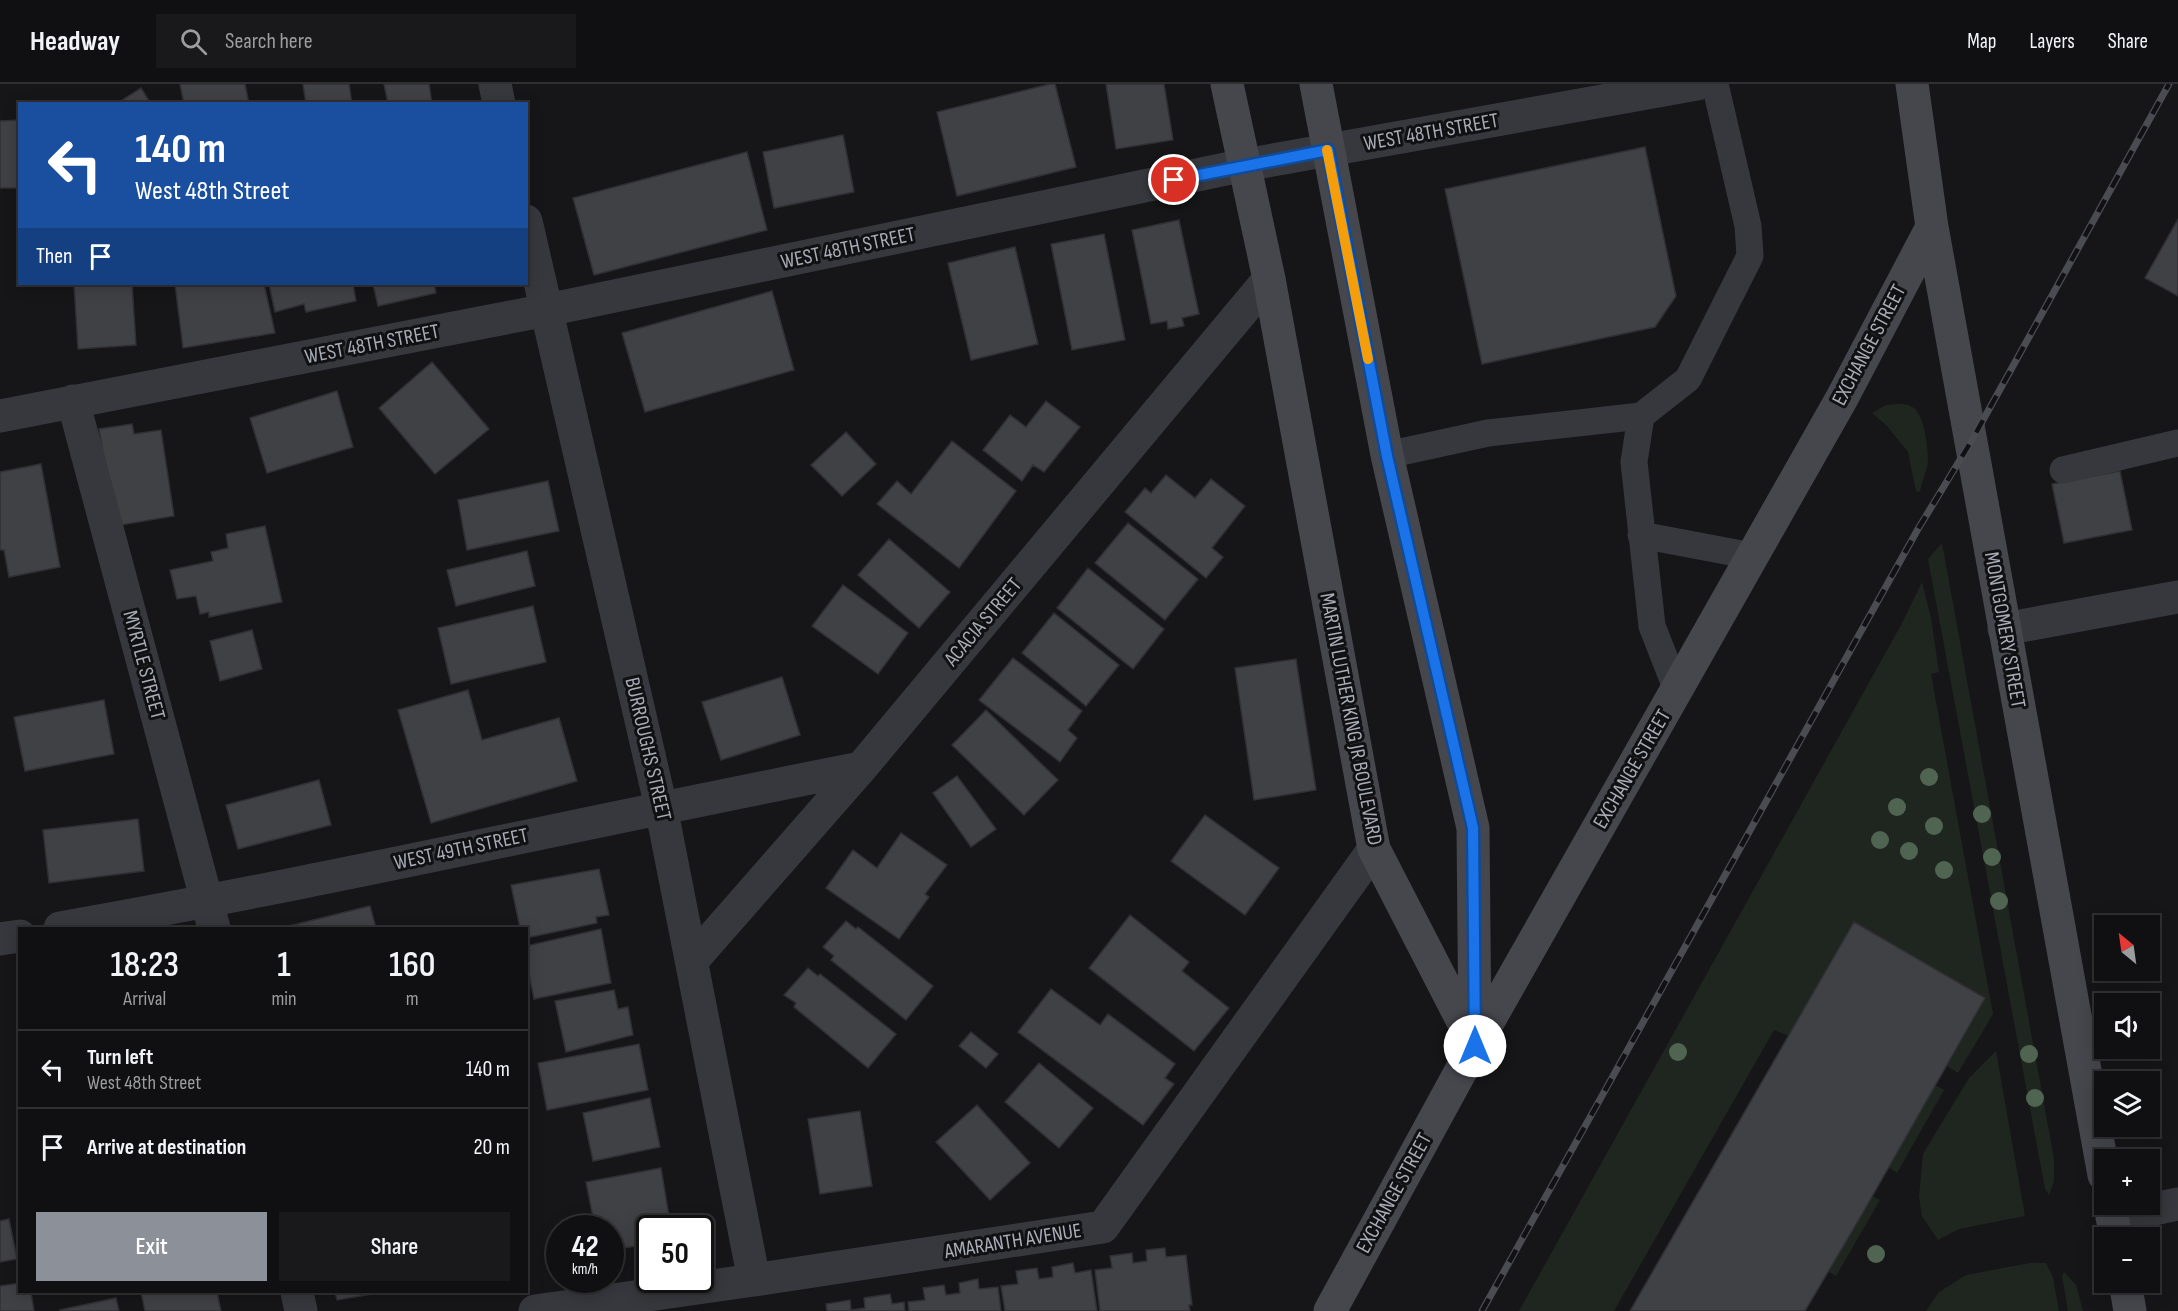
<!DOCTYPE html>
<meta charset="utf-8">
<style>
:root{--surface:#101012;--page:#19191b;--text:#f1f3f6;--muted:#9c9d9f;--line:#303032;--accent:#8c9099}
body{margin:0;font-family:"Sofia Sans Condensed",sans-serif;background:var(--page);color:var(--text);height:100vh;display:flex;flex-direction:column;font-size:22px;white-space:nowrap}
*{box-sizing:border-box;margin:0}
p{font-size:20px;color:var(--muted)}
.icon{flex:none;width:33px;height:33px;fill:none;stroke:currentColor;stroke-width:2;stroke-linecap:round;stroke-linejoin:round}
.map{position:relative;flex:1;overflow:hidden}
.panel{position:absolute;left:18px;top:843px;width:510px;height:366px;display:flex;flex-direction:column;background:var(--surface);border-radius:0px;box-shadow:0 3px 15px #0003,0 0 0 2px var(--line)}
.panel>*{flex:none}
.guide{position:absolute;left:18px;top:18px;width:510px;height:183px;border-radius:0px;box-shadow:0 3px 15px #0003,0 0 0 2px var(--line);background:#1a4fa0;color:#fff;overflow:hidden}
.needle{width:39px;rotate:331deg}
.controls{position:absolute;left:2094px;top:831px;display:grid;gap:12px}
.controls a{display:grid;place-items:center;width:66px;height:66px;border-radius:0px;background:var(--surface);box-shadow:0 3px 15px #0003,0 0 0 2px var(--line);font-size:30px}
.speed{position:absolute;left:546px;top:1131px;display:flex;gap:12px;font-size:30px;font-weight:700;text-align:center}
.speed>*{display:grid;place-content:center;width:78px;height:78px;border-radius:50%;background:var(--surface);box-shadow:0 3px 15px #0003,0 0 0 2px var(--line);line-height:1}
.speed small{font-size:15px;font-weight:400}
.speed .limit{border:3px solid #111;border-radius:9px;background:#fff;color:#111}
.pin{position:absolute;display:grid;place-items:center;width:51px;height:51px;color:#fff;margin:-26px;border:3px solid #fff;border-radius:50%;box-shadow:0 2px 6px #0007}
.me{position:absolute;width:66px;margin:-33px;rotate:0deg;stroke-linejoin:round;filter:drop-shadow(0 0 4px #0008)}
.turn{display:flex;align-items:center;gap:21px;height:126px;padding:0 18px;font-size:27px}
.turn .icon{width:78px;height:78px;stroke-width:2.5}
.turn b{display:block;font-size:42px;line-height:51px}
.then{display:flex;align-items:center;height:57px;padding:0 18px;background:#0003;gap:12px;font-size:22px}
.eta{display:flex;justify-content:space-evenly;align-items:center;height:102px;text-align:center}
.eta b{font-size:36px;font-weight:600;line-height:42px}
.primary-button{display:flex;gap:12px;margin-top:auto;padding:12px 18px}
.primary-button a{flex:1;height:69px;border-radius:0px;background:var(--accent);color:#fff;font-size:24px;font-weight:600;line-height:69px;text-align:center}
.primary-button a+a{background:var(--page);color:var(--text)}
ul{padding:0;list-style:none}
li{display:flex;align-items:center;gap:18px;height:78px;padding:0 18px;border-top:2px solid var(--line)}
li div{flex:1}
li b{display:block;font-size:22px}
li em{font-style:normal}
header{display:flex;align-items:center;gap:36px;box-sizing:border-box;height:84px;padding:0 30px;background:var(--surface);border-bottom:2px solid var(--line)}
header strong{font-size:28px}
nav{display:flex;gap:33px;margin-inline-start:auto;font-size:21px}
.search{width:420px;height:54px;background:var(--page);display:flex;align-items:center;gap:15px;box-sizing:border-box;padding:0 21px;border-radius:0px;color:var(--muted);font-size:22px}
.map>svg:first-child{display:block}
.green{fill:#1e261f}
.building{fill:#404145;stroke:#303034;stroke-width:1.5}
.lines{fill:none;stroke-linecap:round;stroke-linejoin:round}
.service{stroke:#37383d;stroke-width:27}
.minor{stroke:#37383d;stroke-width:33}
.secondary{stroke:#45474d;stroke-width:33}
.rail-casing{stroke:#4a4c52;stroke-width:7}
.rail{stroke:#111113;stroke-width:4.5;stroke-dasharray:14;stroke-linecap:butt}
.tree{fill:#506452}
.route-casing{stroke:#114b97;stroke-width:15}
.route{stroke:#1a73e8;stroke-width:10}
.slow{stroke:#f59e0b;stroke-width:10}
.labels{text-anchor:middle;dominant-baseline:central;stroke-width:6;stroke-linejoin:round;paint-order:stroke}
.street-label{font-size:21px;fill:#a8adb8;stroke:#111113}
</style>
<header>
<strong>Headway</strong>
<div class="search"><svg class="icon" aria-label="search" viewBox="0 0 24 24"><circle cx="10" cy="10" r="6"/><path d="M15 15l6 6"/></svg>Search here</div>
<nav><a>Map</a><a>Layers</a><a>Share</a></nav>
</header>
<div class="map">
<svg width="2178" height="1227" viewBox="0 0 2178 1227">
<rect width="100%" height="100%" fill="#161618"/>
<path class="green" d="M1896 320C1902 320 1909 320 1914 324 1925 333 1930 371 1927 384 1924 392 1922 399 1920 407L1917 408 1915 403 1908 368 1887 342 1872 329 1886 321Z
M1942 459 2054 1075V1097L2049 1111 2045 1105 1928 475Z
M1922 498 1931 534 1939 588 1931 590 1993 930 1958 989 1947 982 1985 914 1854 839 1789 952 1774 946 1614 1227H1519L1901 541Z
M1996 967 2025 1132 1959 1145 1938 1156 1922 1132 1919 1112 1923 1070 1969 994Z
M1935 1001 1944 1006 1897 1089 1888 1083Z
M1872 1112 1880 1116 1836 1192 1828 1187Z
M2029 1179H2046L2053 1193 2059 1227H1926L1939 1208 1966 1191Z
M2064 1188 2076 1201 2083 1227H2068L2062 1192Z"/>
<path class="building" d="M180 0H245L249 20H184Z
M303 0H349L352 20H306Z
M384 0H429L432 20H388Z
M1050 0H1055L1076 83 957 112 937 28Z
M1106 0H1164L1173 56 1116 65Z
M141 4 151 20H116Z
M20 36V104H0V37Z
M843 51 854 108 774 124 763 68Z
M1645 63 1676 212 1655 243 1482 280 1445 105Z
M747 68 767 146 594 191 573 114Z
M2178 135V212L2145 194Z
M1179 136 1199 230 1182 234 1184 242 1168 245 1167 237 1151 240 1132 146Z
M1104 150 1125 256 1072 266 1051 160Z
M1015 163 1038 260 971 276 948 179Z
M74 200H132L136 261 78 265Z
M175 200H264L275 249 183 264Z
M269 200H353L356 217 306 228 304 220 275 228Z
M373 200H434L436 209 378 222Z
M772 207 794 286 645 328 622 249Z
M432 278 489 345 435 390 379 324Z
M337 307 353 363 267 389 250 334Z
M1046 317 1080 343 1044 388 1033 381 1022 397 983 366 1010 331 1026 343Z
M132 340 134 350 161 346 174 432 115 442 99 345Z
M846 348 876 380 842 412 811 381Z
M952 357 1016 407 959 484 877 420 897 397 911 410Z
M41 380 60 483 9 493 4 466H0V388Z
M2120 387 2132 446 2064 459 2052 400Z
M1166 391 1195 414 1211 395 1245 422 1212 464 1223 473 1206 494 1125 428 1145 404 1151 409Z
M548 397 559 447 467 466 458 416Z
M1128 439 1198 495 1165 536 1095 479Z
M265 442 282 518 209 533V528L200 530 196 512 177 515 170 486 213 477 211 468 228 464 226 450Z
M889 455 950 508 919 544 858 491Z
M527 467 535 502 456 522 447 486Z
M1088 484 1164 545 1133 585 1057 524Z
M843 501 908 549 878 590 812 542Z
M533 522 546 578 451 600 438 544Z
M1054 529 1119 581 1086 622 1022 569Z
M252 546 262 585 220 597 210 557Z
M1013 574 1082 627 1068 646 1077 654 1060 678 979 616Z
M1296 575 1316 706 1254 716 1235 584Z
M782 593 800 651 721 676 702 618Z
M468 606 482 656 559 634 577 697 431 739 398 626Z
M104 616 114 670 25 687 14 633Z
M986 626 1058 696 1024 731 952 661Z
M957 692 996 745 971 763 933 709Z
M319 696 331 741 238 765 226 721Z
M1205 731 1279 784 1245 831 1171 777Z
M138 735 144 787 49 799 43 746Z
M901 749 947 781 925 810 929 813 899 855 826 804 853 766 877 784Z
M599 785 609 831 596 833 597 839 526 854V844H520L511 801Z
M370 822 376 844H281Z
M1130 831 1189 878 1182 887 1229 924 1194 967 1089 884Z
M846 837 856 845 858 843 933 902 906 936 831 876 834 872 823 863Z
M1854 838 1985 914 1861 1132 1805 1227H1630Z
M601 845 611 899 534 915 526 875V862Z
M808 884 818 892 820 890 896 950 868 984 794 923 796 919 784 911Z
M1051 905 1100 941 1108 930 1175 980 1165 994 1174 1000 1143 1041 1018 948Z
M614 906 618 925 628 923 633 951 566 968 555 917Z
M971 948 998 970 986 984 959 962Z
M639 960 648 1006 547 1026 538 979Z
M1039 979 1093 1024 1059 1064 1005 1018Z
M650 1014 660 1063 593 1077 583 1029Z
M977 1021 1030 1079 990 1116 936 1058Z
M860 1027 872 1102 820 1110 808 1035Z
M661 1084 671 1144H650V1160L610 1166V1144H595L586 1098Z
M9 1135 17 1175 0 1178V1137Z
M1165 1164 1166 1173 1186 1171 1192 1221H1189L1190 1227H1100L1095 1186 1112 1184 1110 1172 1132 1169 1133 1179 1147 1177 1146 1166Z
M1073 1179 1075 1189 1091 1186 1097 1227H1005L1001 1202 1018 1200 1016 1187 1037 1184 1039 1195 1053 1193 1052 1183Z
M978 1195 979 1205 998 1203 1001 1227H909L908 1218 925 1216 923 1204 944 1201 946 1211 960 1209 959 1199Z
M20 1199V1208H31L34 1227H0V1202Z
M141 1208H217L221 1227H145Z
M335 1208H384L337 1216Z
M890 1210 892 1220 904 1218 905 1227H827L826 1220 850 1216 851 1226 865 1224 864 1214Z
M116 1214 119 1227H61L60 1226Z"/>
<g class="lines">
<path class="service" d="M1387 371 1488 349 1641 332
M2063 386 2178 359
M1641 451 1752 472
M1677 606 1652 542 1634 378 1641 332 1688 295 1750 172 1748 142 1715 0"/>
<path class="minor" d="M495 0 499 20
M526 137 661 723 754 1196
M73 317 214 844
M0 332 547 226 1245 81 1697 0
M2004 545 2178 513
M60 844C328 797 594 736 861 684
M0 855 20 852
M692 877 861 684 1269 195
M2112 1134 2178 1120
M297 1208 301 1227
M535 1227 754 1196 1103 1143 1374 765"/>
<path class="secondary" d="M1227 0 1269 195 1374 765 1475 961
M1316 0 1387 371 1473 744 1475 954
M1912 0 1932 143 2104 1091
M2110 1120 2116 1154
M2125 1198 2130 1227
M1330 1227 1475 961 1842 314 1932 143"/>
<defs>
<path id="rail" d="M1482 1227 1918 445 1972 356 2169 0"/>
</defs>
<use href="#rail" class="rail-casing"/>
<use href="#rail" class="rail"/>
</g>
<g class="tree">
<circle cx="1929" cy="693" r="9"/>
<circle cx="1897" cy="723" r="9"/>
<circle cx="1982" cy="730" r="9"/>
<circle cx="1934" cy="742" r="9"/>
<circle cx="1880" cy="756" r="9"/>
<circle cx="1909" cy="767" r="9"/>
<circle cx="1992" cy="773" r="9"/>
<circle cx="1944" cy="786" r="9"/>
<circle cx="1999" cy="817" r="9"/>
<circle cx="1678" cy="968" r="9"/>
<circle cx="2029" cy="970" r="9"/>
<circle cx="2035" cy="1014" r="9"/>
<circle cx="1876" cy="1170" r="9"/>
</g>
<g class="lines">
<defs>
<path id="route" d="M1174 96 1328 66 1387 372 1473 744 1475 962"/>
</defs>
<use href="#route" class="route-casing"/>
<use href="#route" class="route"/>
<path class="slow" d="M1327 66 1368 275"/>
</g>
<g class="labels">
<g class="street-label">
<text transform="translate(1431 48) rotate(-10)">WEST 48TH STREET</text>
<text transform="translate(848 164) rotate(-12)">WEST 48TH STREET</text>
<text transform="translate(372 260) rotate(-11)">WEST 48TH STREET</text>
<text transform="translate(1869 261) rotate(-62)">EXCHANGE STREET</text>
<text transform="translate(983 538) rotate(-50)">ACACIA STREET</text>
<text transform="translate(2005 546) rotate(80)">MONTGOMERY STREET</text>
<text transform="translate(144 581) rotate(75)">MYRTLE STREET</text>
<text transform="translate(1351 635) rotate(79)">MARTIN LUTHER KING JR BOULEVARD</text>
<text transform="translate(648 665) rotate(77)">BURROUGHS STREET</text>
<text transform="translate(1632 685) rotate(-60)">EXCHANGE STREET</text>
<text transform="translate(461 765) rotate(-12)">WEST 49TH STREET</text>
<text transform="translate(1394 1109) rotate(-61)">EXCHANGE STREET</text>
<text transform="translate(1013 1157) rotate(-9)">AMARANTH AVENUE</text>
</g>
</g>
</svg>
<div class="controls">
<a><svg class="needle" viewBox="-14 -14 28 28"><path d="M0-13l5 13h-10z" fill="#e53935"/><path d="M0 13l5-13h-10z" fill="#9c9d9f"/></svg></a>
<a><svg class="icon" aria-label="sound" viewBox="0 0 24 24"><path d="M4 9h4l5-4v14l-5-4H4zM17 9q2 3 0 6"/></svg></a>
<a><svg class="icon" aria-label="layers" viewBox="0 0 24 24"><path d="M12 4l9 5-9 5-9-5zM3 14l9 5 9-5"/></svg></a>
<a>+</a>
<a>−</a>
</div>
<div class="speed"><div>42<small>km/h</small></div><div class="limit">50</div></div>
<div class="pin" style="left:1174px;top:96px;background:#d93025"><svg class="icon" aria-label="arrive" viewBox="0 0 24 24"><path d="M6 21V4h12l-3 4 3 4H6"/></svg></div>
<svg class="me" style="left:1475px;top:962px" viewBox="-20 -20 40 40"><circle r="19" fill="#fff"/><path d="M0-13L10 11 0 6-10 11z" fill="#1a73e8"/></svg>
<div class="guide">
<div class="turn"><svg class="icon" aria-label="left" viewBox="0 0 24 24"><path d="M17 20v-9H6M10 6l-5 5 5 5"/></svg><div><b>140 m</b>West 48th Street</div></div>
<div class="then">Then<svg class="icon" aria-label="arrive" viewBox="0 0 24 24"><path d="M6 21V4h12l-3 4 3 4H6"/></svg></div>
</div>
<section class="panel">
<div class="eta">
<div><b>18:23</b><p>Arrival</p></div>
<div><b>1</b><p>min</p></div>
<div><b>160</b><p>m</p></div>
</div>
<ul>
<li><svg class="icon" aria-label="left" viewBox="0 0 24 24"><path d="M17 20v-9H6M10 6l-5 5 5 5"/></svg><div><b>Turn left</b><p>West 48th Street</p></div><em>140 m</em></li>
<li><svg class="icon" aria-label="arrive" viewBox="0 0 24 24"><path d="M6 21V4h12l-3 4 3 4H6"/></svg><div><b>Arrive at destination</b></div><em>20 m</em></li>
</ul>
<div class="primary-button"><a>Exit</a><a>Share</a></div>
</section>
</div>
